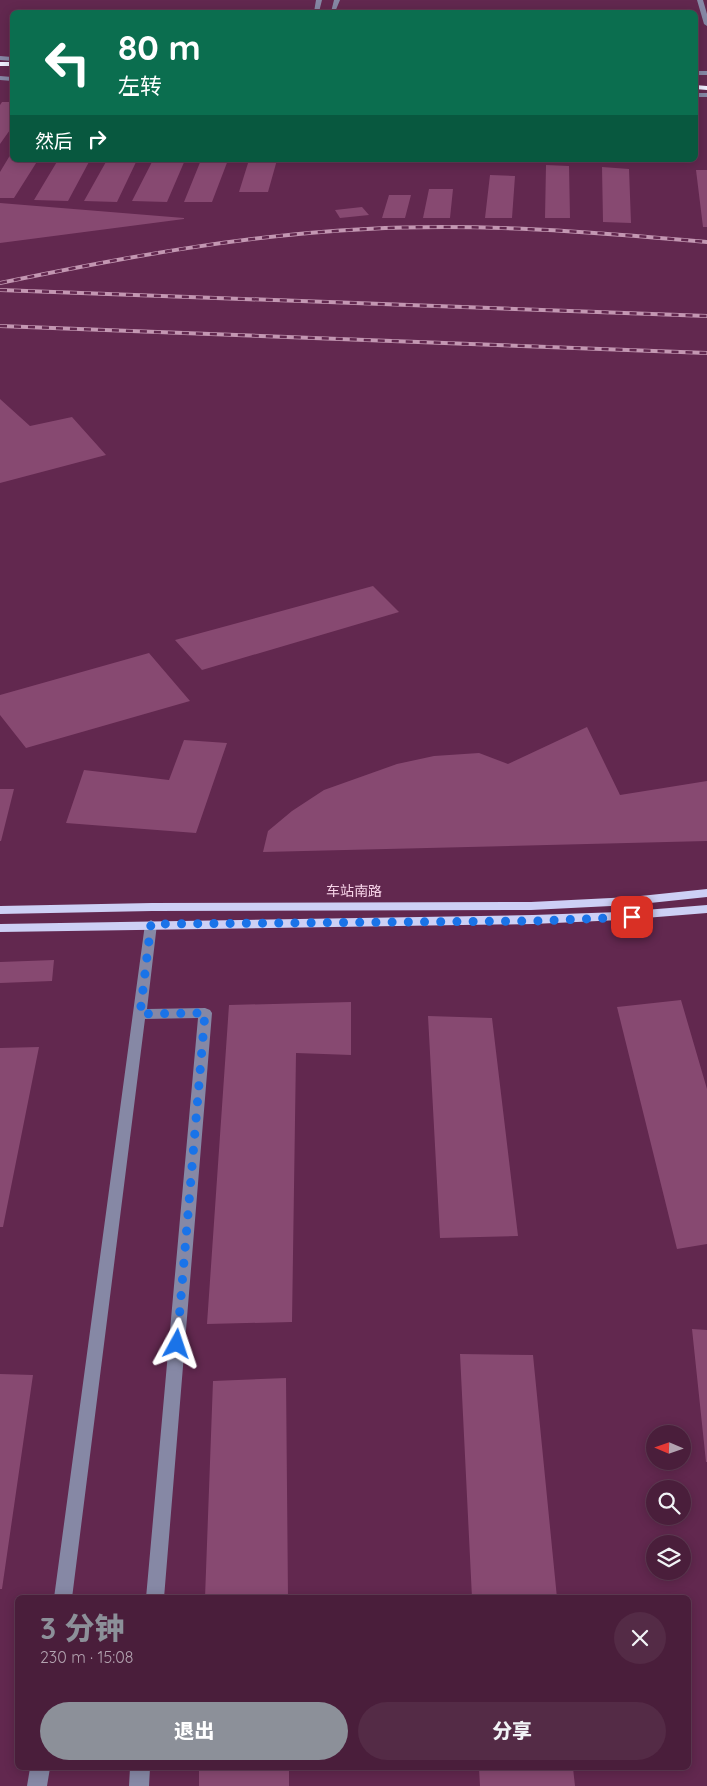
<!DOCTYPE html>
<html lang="zh">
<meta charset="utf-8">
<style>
:root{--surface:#4a1e3b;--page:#542b46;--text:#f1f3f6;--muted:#b2a2af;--line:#613c55;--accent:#8c9099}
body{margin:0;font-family:Quicksand,"Noto Sans SC",sans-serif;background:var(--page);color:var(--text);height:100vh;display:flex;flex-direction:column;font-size:19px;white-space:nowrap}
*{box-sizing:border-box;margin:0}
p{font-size:16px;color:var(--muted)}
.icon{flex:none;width:28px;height:28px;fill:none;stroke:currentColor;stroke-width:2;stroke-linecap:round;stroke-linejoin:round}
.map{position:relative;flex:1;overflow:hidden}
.details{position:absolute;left:15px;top:1595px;width:676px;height:175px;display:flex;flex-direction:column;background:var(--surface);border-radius:8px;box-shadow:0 2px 12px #0003,0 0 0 1px var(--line)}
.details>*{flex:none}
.guide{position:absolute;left:10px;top:10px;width:688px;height:152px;border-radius:8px;box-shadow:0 2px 12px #0003,0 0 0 1px var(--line);background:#0b6e4f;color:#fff;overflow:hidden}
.needle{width:32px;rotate:272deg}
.fabs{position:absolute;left:646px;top:1425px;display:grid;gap:10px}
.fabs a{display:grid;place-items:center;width:45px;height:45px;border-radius:50%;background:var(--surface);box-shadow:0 2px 12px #0003,0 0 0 1px var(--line);font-size:25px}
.pin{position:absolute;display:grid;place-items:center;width:42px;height:42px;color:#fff;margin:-21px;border-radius:10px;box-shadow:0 2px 8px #0006}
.me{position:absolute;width:55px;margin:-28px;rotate:5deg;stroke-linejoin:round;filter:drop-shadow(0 0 4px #0008)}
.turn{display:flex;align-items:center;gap:18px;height:105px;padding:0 25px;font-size:22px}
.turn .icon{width:65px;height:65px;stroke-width:2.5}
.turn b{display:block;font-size:35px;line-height:42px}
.then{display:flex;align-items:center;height:48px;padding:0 25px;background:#0003;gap:10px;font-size:19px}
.round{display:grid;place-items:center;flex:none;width:52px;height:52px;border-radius:26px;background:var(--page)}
.overview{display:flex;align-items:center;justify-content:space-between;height:85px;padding:0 25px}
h1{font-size:30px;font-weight:800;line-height:38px;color:var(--accent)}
.button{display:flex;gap:10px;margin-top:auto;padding:10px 25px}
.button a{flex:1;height:58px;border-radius:30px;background:var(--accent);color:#fff;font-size:20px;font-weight:800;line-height:58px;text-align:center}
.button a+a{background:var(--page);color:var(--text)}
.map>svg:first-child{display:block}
.building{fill:#874971}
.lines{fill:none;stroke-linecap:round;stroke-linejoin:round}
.minor{fill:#8688a5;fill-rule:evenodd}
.major{fill:#cdd0f5;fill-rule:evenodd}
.highway{fill:#eeeffe;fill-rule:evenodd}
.rail-casing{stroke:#c397b2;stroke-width:4}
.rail{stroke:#62284f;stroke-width:2.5;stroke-dasharray:7;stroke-linecap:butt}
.route{stroke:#1a73e8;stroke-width:9;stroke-dasharray:0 16.2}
.labels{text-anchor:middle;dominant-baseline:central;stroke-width:5;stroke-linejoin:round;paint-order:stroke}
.street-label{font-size:14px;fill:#f7d3e8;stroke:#62284f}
</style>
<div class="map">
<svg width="707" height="1786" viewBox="0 0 707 1786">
<rect width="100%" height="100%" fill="#62284f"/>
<path class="building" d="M2 102H12V127L0 144V105Z
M12 152V160H38L14 198H0V172Z
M58 160H90L68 201 34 200Z
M107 160H137L117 202 84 201Z
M153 160H185L167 202 132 201Z
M201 160H228L212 202H184Z
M249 160H277L268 192H239Z
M546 165 569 166 570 218H545Z
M602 167 629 169 631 223 603 222Z
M696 170H707V227H703Z
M490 175 515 176 512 218H485Z
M429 189H453L450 218H423Z
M389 195H411L405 218H382Z
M0 203 184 218V219L0 243Z
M362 207 369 215 340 218 335 210Z
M0 399 30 426 72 417 106 455 0 483Z
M373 586 399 612 202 670 175 640Z
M149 653 190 701 26 748 0 715V695Z
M587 727 620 795 707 781V841L263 852 268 831 292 811 324 790 397 764 434 756 479 753 508 764Z
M184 740 227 743 196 833 66 823 84 770 169 780Z
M0 789H14L1 841H0Z
M54 960 52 981 0 983V962Z
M681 1000 707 1089V1244L677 1249 617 1007Z
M351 1002V1055L296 1053 292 1322 207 1324 229 1005Z
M428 1016 492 1018 518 1236 440 1238Z
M39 1047 3 1227H0V1048Z
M692 1329 707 1330V1462H706Z
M460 1354 533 1355 557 1598H472Z
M0 1374 33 1375 2 1589H0Z
M286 1378 288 1598H205L213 1381Z
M199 1768H289V1786H199Z
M479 1768H573L575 1786H480Z"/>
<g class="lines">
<path class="minor" d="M316 0H322L319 12H314Z
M334 0H340L335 12H331Z
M697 0H703L707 14V26L704 24Z
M0 56 12 57V61L0 60Z
M695 71H707V75H695Z
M0 76 12 77V81L0 80Z
M695 93H707V97H695Z
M151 920 157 924 147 1009 205 1008 210 1010 212 1013 164 1598H146L198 1018 145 1019 72 1598H54L145 924Z
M30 1768H50L47 1786H27Z
M130 1768H150L149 1786H129Z"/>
<path class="major" d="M707 889V897L631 905 531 910 152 911 0 914V906L152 903 531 902 631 897Z
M707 905V913L620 920 533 924 0 932V924L533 915 620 912Z"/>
<path class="highway" d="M0 62H12V66H0Z
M695 85 707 86V90L695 89Z"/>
<defs>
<path id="rail" d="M0 283C121 258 243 235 367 229 480 223 594 232 707 242
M0 290 707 316
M0 326 707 353"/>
</defs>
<use href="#rail" class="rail-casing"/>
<use href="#rail" class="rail"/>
</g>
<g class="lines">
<path class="route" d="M177 1344 205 1013 140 1014 151 924 535 921 632 917"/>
</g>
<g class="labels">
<g class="street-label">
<text x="354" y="891">车站南路</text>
</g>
</g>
</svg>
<div class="fabs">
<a><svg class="needle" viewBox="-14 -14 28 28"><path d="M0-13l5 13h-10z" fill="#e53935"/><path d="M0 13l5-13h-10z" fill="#b2a2af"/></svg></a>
<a><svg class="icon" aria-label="search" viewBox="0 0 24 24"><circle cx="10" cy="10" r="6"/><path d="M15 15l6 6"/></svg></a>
<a><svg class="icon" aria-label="layers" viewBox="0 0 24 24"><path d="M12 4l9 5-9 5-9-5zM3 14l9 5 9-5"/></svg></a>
</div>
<div class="pin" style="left:632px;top:917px;background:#d93025"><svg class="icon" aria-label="arrive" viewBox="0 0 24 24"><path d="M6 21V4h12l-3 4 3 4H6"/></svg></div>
<svg class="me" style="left:177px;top:1344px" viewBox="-20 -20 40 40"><path d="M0-17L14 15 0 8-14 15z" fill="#1a73e8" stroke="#fff" stroke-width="4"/></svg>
<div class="guide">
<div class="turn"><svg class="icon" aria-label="left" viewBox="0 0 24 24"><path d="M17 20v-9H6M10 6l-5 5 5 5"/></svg><div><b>80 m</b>左转</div></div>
<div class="then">然后<svg class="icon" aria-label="right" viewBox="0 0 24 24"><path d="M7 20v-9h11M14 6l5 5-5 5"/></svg></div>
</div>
<section class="details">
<div class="overview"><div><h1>3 分钟</h1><p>230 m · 15:08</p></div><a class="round"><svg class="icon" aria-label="close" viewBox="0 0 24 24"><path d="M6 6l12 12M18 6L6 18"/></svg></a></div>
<div class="button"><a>退出</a><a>分享</a></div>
</section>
</div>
